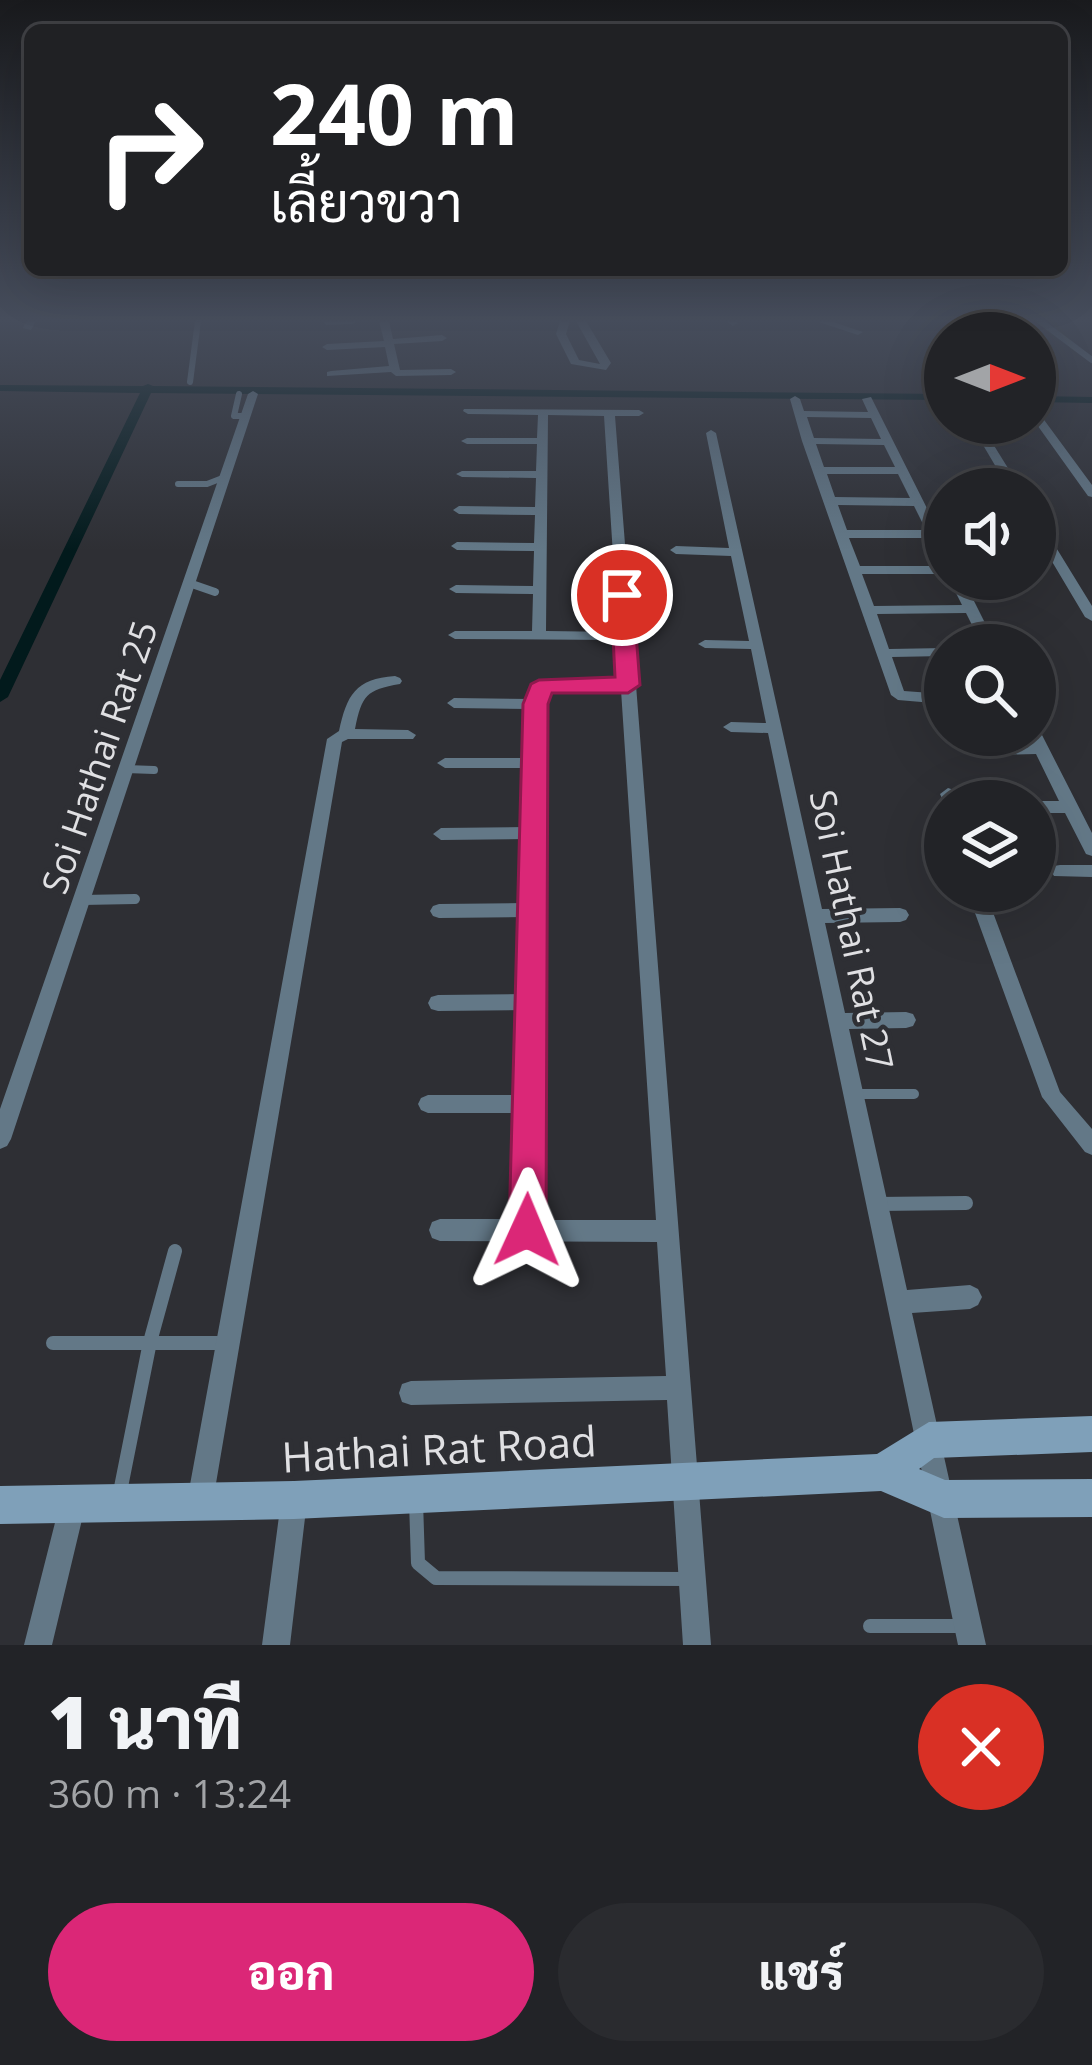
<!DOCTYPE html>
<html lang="th">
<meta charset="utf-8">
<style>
:root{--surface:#222327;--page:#2a2b2f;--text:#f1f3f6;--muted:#a2a4a7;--line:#3f4044;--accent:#db2777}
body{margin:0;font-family:"Open Sans",Sarabun,sans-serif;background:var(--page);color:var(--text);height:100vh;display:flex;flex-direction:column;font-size:45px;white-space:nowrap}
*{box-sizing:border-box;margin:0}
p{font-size:39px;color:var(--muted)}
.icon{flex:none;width:66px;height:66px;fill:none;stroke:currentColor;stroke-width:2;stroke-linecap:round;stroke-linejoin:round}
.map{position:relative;height:1645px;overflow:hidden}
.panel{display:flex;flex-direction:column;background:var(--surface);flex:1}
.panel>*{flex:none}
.banner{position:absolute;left:24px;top:24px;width:1044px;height:252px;border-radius:18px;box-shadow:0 12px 48px #0002,0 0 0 3px var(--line);background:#202124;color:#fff;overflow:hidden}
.needle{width:78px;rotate:90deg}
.controls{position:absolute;left:924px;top:312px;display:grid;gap:24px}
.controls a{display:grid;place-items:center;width:132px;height:132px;border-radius:50%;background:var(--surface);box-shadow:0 12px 48px #0002,0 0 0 3px var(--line);font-size:60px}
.pin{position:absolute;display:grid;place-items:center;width:102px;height:102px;color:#fff;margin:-51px;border:6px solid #fff;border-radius:50%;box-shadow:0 3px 12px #0007}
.me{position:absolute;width:132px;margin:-66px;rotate:1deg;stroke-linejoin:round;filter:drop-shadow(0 0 9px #0008)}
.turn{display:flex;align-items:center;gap:42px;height:252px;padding:0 48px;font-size:54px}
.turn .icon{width:156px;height:156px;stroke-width:2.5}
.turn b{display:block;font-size:84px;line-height:102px}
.round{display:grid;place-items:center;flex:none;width:126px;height:126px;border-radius:63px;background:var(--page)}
.head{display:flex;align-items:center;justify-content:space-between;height:204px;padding:0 48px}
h1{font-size:72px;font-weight:800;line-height:90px}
.button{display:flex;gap:24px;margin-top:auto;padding:24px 48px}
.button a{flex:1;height:138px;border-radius:72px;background:var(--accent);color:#fff;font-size:48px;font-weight:800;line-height:138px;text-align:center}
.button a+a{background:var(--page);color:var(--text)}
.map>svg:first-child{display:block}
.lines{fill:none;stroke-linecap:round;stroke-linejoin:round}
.canal{fill:#021a1c;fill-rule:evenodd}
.lane-far3{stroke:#637887;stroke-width:6}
.lane-far2{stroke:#637887;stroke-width:8}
.lane-far1{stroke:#637887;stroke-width:10}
.lane{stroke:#637887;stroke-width:14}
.street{fill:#637887;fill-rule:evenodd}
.secondary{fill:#7fa0b9;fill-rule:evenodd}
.route{fill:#db2777;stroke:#8e194d;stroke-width:3}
.labels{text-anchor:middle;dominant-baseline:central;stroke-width:9;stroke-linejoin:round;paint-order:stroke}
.street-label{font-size:36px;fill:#e0e0e3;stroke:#2e2f34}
.near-street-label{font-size:42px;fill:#e0e0e3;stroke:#2e2f34}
</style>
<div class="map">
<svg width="1092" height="1645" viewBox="0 0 1092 1645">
<rect width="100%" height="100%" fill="#2e2f34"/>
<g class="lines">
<path class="canal" d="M148 384 153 386 945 394V400L151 393 8 697 0 702V680L140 393 0 391V385L143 386Z
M1035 396 1092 397V403L1035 402Z"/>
<path class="lane-far3" d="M1040 321 1092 360
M190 382 198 321
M239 394 234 416H246
M178 484H207L225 477"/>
<path class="lane-far2" d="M189 583 215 592
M126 769 154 770"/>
<path class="lane-far1" d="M82 900 135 899
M854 1094H914"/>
<path class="lane" d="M877 1204 966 1203
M53 1343H228
M120 1492 150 1342 175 1251
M416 1501 418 1563 436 1578 687 1579
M870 1626H963"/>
<path class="street" d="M26 321H36L31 330 23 328Z
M322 321H357L352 324 326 325Z
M379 321H389L393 339 442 335 447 338 442 341 394 344 400 370 451 369 456 372 451 375 396 376 391 372 327 376V372L331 371 389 366 385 347 327 350 322 347 327 344 384 341Z
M560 321H570L566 334 579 360 600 364 576 321H586L611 363 606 370 571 364 556 334Z
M726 321H736L738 323 733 326Z
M816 321H830L863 332 858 335Z
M253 391 258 394 11 1139 7 1146 0 1149V1109L248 394Z
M795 396 800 399 804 411 868 412 862 399 871 397 945 544V561L939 557 929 538H849L860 566H945V574H862L874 606 962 605 949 579H963L996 645H982L966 613 877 614 889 649 945 648V656L892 657 904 691 945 694V704L898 700 891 695 802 441 790 399ZM807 417 871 418 881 439 814 438ZM816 444 884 445 895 467H824ZM827 474H898L910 498 835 497ZM838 505 914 506 926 530H847Z
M464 409 639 410 644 413 639 416H615L711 1645H683L667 1400 411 1405 402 1402 399 1393 402 1384 411 1381 666 1376 657 1242 440 1241 432 1238 429 1230 432 1222 440 1219H516L519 1113H428L421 1110 418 1104 421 1098 428 1095H519L522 1010 438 1011 431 1009 428 1003 431 997 438 995 522 994 524 917 439 918 433 916 430 911 433 906 439 904 524 903 526 839 441 840 433 834 441 828 526 827 528 768H445L437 763 445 758H528L529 709 454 708 447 703 454 698 530 699 532 690 548 680H621L618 640 455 639 448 635 455 631H532L533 594 456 593 449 589 456 585 533 586 534 551 457 550 451 546 457 542 534 543 535 515 459 514 453 510 459 506 535 507 536 478 462 477 456 474 462 471H536L537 444H467L461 441 467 438H537L538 415 468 414 463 411ZM548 415 604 416 618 632 546 631ZM551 690H621L656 1220H538L544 695Z
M1035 412 1039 413 1092 485V497L1088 496 1035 422Z
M970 423H980L1021 489H1009Z
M711 430 716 433 822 909 900 908 906 910 909 915 906 920 900 922 825 923 845 1013 906 1012 913 1014 916 1020 913 1026 906 1028 849 1029 907 1290 970 1285 978 1289 982 1297 978 1305 970 1309 912 1313 986 1645H958L768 733 731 732 723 727 731 722 766 723 751 649 705 648 698 644 705 640 749 641 731 556 676 554 670 550 676 546 729 548 706 433Z
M1035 519 1041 523 1092 606V621L1085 617 1035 533Z
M395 676 400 678 402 681 400 684C366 690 362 695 355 729L408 730 416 735 413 739H348L342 742 213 1501 209 1510 200 1514 191 1510 187 1501 327 739 339 731C347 695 355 679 395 676Z
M1035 730 1042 735 1092 833V856L1086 854 1065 813H1035V801H1059L1036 754 986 755 978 750 986 745 1031 744 1026 735H1035Z
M948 788 954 790 958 801H945V805L940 794Z
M1060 865H1092V877L1054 876 1051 871 1054 866Z
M967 891H985L1060 1092 1092 1129V1155L1085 1152 1042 1097Z
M294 1488 303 1492 307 1501 290 1645H262L281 1501 285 1492Z
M73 1490 82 1494 86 1503 52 1645H24L60 1503 64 1494Z"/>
<path class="secondary" d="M1092 1416V1452L934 1458 919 1469 945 1480 1092 1479V1517L944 1518 881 1491 294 1519 0 1524V1486L294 1481 877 1454 929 1422Z"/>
</g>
<linearGradient id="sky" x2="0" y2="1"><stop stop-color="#191a1d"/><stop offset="0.58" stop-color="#464d5c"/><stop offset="1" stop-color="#464d5c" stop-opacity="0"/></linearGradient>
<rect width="1092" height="551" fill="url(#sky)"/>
<path class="route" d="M622 588 633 595 640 685 628 693H552L548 704 546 1230 540 1243 527 1248 514 1243 509 1230 523 704 531 684 539 680 615 677 611 595Z"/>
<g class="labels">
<g class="street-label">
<text transform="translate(99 757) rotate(-71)">Soi Hathai Rat 25</text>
<text transform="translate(852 930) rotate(78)">Soi Hathai Rat 27</text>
</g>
<g class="near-street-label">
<text transform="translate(439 1448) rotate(-3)">Hathai Rat Road</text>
</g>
</g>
</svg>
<div class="controls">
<a><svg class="needle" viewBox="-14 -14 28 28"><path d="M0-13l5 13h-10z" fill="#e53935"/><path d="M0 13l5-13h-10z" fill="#a2a4a7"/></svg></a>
<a><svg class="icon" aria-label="sound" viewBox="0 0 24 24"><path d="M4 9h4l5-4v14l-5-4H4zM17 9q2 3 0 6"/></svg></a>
<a><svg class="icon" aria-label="search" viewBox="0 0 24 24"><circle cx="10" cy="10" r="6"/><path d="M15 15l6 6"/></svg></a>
<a><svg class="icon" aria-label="layers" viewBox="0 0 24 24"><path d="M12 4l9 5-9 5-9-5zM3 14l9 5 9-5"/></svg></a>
</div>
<div class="pin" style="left:622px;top:595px;background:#d93025"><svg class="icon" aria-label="arrive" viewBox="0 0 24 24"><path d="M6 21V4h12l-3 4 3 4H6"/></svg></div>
<svg class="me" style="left:527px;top:1230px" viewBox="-20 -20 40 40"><path d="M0-17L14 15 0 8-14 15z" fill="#db2777" stroke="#fff" stroke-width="4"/></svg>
<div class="banner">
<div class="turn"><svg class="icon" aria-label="right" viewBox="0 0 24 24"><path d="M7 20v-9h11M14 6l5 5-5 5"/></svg><div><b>240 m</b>เลี้ยวขวา</div></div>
</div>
</div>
<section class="panel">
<div class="head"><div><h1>1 นาที</h1><p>360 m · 13:24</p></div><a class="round" style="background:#d93025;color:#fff"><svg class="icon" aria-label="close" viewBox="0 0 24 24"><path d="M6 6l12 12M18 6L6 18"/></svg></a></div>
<div class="button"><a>ออก</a><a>แชร์</a></div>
</section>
